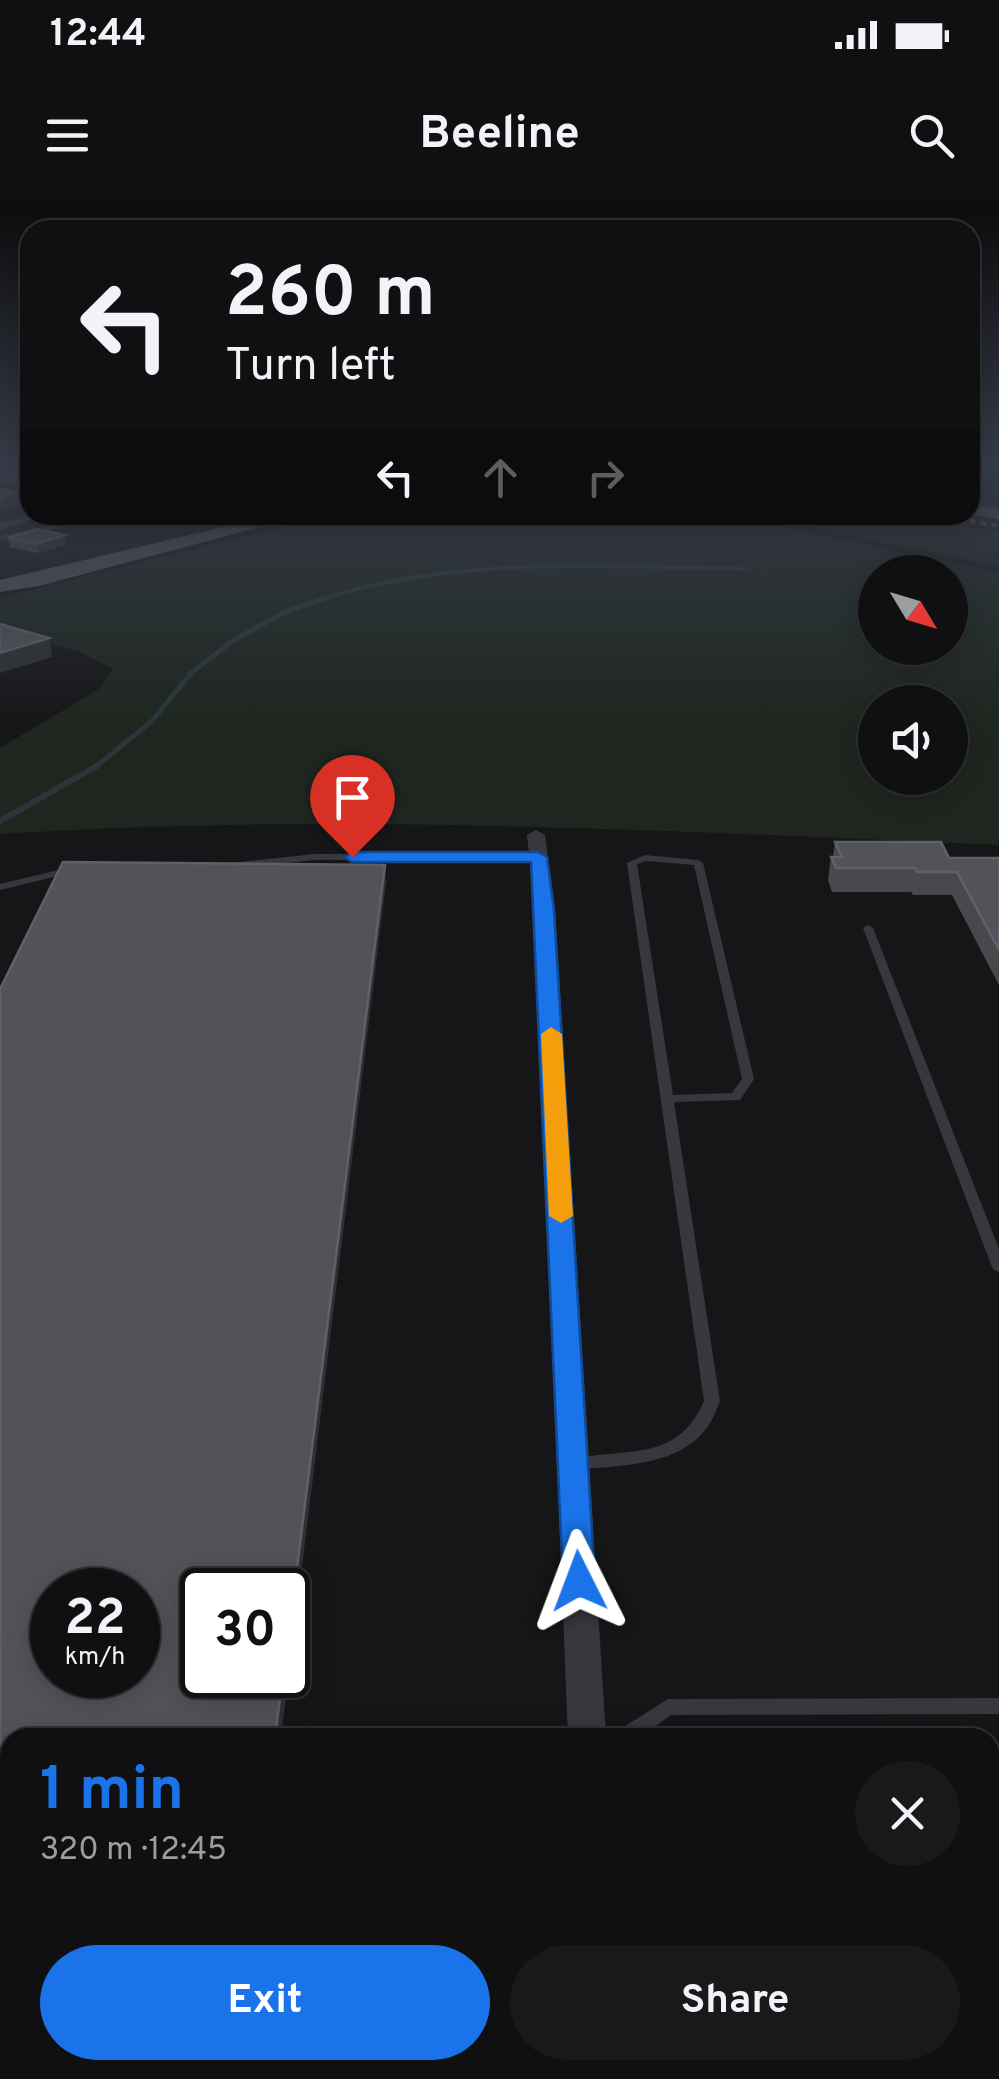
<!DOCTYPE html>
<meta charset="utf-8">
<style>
:root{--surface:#101012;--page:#19191b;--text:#f1f3f6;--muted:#9c9d9f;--line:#303032;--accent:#1a73e8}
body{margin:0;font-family:Overpass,sans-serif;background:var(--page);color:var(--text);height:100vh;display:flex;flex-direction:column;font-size:38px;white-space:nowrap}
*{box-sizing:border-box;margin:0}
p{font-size:32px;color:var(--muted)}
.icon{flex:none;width:55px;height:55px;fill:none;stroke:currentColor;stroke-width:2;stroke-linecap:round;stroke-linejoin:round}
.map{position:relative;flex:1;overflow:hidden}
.panel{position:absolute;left:0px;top:1528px;width:1000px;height:352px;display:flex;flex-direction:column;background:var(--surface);border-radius:30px 30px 0 0;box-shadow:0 5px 25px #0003,0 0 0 2px var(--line)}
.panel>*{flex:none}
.top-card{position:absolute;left:20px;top:20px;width:960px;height:305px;border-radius:30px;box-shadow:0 5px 25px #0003,0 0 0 2px var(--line);background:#101012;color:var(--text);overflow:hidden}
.needle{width:65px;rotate:128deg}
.controls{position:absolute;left:858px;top:355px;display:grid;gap:20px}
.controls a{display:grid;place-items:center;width:110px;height:110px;border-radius:50%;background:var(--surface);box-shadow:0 5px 25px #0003,0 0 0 2px var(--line);font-size:50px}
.speed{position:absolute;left:30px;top:1368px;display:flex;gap:20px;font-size:50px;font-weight:700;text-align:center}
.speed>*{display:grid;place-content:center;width:130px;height:130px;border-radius:50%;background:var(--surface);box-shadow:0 5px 25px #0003,0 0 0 2px var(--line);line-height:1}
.speed small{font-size:25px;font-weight:400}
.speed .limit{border:5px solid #111;border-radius:15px;background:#fff;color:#111}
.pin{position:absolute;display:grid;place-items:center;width:85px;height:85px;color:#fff;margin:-102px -42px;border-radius:50% 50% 50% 0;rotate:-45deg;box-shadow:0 0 10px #0007}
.pin .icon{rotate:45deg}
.me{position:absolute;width:110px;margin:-55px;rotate:357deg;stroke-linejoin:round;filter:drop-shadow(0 0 8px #0008)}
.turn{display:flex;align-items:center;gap:35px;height:210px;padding:0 40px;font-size:45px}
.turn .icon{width:130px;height:130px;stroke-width:2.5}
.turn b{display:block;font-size:70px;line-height:85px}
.lanes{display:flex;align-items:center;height:95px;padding:0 40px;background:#0003;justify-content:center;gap:50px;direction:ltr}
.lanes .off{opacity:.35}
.round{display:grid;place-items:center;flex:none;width:105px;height:105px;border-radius:52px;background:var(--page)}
.overview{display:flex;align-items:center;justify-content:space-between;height:170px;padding:0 40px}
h1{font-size:60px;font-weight:700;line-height:75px;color:var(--accent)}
.primary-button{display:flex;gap:20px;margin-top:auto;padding:20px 40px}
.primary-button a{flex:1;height:115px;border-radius:60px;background:var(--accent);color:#fff;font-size:40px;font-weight:700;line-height:115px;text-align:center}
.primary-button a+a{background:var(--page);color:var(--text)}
.status{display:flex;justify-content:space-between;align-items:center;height:70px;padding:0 50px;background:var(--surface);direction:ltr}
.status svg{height:28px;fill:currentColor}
header{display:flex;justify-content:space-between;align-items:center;height:130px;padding:0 40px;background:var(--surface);font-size:45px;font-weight:700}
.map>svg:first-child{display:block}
.green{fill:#1e261f;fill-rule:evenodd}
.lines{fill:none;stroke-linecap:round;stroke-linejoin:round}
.stream-far2{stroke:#2c353c;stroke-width:4}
.stream-far1{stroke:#2c353c;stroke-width:5}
.stream{stroke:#2c353c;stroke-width:6}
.service{fill:#37383d;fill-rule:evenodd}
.minor{fill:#37383d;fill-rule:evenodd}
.primary{fill:#53555c;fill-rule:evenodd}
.rail{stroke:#4a4c52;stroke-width:4;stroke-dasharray:6 5;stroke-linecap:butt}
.wall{fill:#47494d}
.shaded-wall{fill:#2f3033}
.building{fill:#525359;stroke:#5f6168;stroke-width:2.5;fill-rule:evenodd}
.route{fill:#1a73e8;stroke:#114b97;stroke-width:2.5}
.slow{fill:#f59e0b}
</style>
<div class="status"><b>12:44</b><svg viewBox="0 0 49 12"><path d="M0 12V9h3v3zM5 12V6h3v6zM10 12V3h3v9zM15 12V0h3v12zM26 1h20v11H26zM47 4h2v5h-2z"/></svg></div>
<header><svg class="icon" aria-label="menu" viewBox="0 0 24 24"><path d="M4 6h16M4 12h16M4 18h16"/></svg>Beeline<svg class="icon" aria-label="search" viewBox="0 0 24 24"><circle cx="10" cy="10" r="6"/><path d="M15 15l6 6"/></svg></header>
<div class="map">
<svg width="999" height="1879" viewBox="0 0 999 1879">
<rect width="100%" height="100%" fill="#161618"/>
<path class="green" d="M330 315H754L792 329 999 373V645C666 631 333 612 0 634V548L99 489 113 469 80 452 0 431V398ZM875 372H950V448H875ZM875 502H950V578H875Z
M776 315H899L999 332V367L805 326Z"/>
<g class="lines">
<path class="stream-far2" d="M322 399C457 356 608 366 749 369"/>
<path class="stream-far1" d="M94 568 152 521 192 472 234 440 287 411 329 397"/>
<path class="stream" d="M0 621 97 566"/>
<path class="service" d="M0 293 30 297V301L0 297Z
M98 317 100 320 0 340V336Z
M315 654H538L543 657 538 660H315L230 669 225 666 230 663Z
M645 655 698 660 703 663 754 879 740 900 674 902 720 1201C717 1208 714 1217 710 1223 683 1267 621 1265 576 1270L570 1268 568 1264 570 1260C625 1246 676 1265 704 1201L627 663ZM646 661 694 665 742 879 732 893 673 895 637 664Z
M75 666 80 669 78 671 0 690V684Z
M868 725 873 728 999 1049V1072L994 1070 992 1067 863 728Z
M999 1498V1514L671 1515 639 1538H614L616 1532 668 1499Z
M990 1601H999V1619H990Z"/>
<path class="minor" d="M30 314 46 315 0 330V323Z
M536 630 545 635 555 710 606 1538H568L535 710 527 635Z
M509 1870H555L552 1879H506Z"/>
<path class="primary" d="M970 304 999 309V319L970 314Z
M274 315H305L39 386 0 392V380Z"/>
<path class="rail" d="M937 315 999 326"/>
</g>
<path class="wall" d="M0 267 30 268V285L0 281Z
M8 338 67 344 38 353 10 347Z
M835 642 949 658H999V785L952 695H913L911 692H832L828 680 831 657H833Z"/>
<path class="shaded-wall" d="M17 292 19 304 0 310V298Z
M65 335 67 344 38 353 37 344Z
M49 438 52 457 0 473V453Z
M385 665 386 683 281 1538H275L283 1475H288V1440Z
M233 1870H241L240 1879H232Z"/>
<path class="building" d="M0 267 30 268V276L26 277 0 273Z
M0 289 17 292 0 298Z
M37 329 65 335 37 344 8 338Z
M0 424 49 438 0 453Z
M835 642H941L949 658H999V750L957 672H917L915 668H836L831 657H842Z
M63 662 385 665 288 1440V1390H202V1475H283L275 1538H10V1870H233L232 1879H0V789ZM52 1390H138V1475H52Z"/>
<linearGradient id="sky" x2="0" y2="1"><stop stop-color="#0c0c0d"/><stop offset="0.5" stop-color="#363c48"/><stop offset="1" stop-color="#363c48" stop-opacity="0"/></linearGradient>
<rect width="999" height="530" fill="url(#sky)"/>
<path class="route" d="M538 652 547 657 554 710 595 1381 590 1390 579 1394 568 1390 563 1381 531 662H352L344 657 352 652Z"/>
<path class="slow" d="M551 827 562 834 573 1016 561 1023 549 1016 541 834Z"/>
</svg>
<div class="controls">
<a><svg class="needle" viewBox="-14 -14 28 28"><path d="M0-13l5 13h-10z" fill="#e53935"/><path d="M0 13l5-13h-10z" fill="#9c9d9f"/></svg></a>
<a><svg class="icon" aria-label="sound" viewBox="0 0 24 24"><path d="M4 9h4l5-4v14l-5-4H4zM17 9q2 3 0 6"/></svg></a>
</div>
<div class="speed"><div>22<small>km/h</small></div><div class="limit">30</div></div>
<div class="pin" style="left:352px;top:657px;background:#d93025"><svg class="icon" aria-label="arrive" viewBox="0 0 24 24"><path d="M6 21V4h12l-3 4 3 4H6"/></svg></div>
<svg class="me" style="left:579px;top:1381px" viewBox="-20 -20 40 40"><path d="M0-17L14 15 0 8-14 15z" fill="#1a73e8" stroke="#fff" stroke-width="4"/></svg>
<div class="top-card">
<div class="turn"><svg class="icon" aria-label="left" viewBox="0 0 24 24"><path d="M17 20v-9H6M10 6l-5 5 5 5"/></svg><div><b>260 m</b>Turn left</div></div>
<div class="lanes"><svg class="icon" aria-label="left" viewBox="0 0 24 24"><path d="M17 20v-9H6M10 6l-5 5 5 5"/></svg><svg class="icon off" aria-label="ahead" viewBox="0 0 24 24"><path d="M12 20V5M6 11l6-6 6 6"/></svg><svg class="icon off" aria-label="right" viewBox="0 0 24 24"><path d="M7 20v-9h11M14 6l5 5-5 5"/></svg></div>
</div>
<section class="panel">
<div class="overview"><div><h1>1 min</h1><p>320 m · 12:45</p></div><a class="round"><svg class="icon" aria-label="close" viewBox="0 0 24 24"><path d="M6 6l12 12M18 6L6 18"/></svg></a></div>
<div class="primary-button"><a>Exit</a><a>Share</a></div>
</section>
</div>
